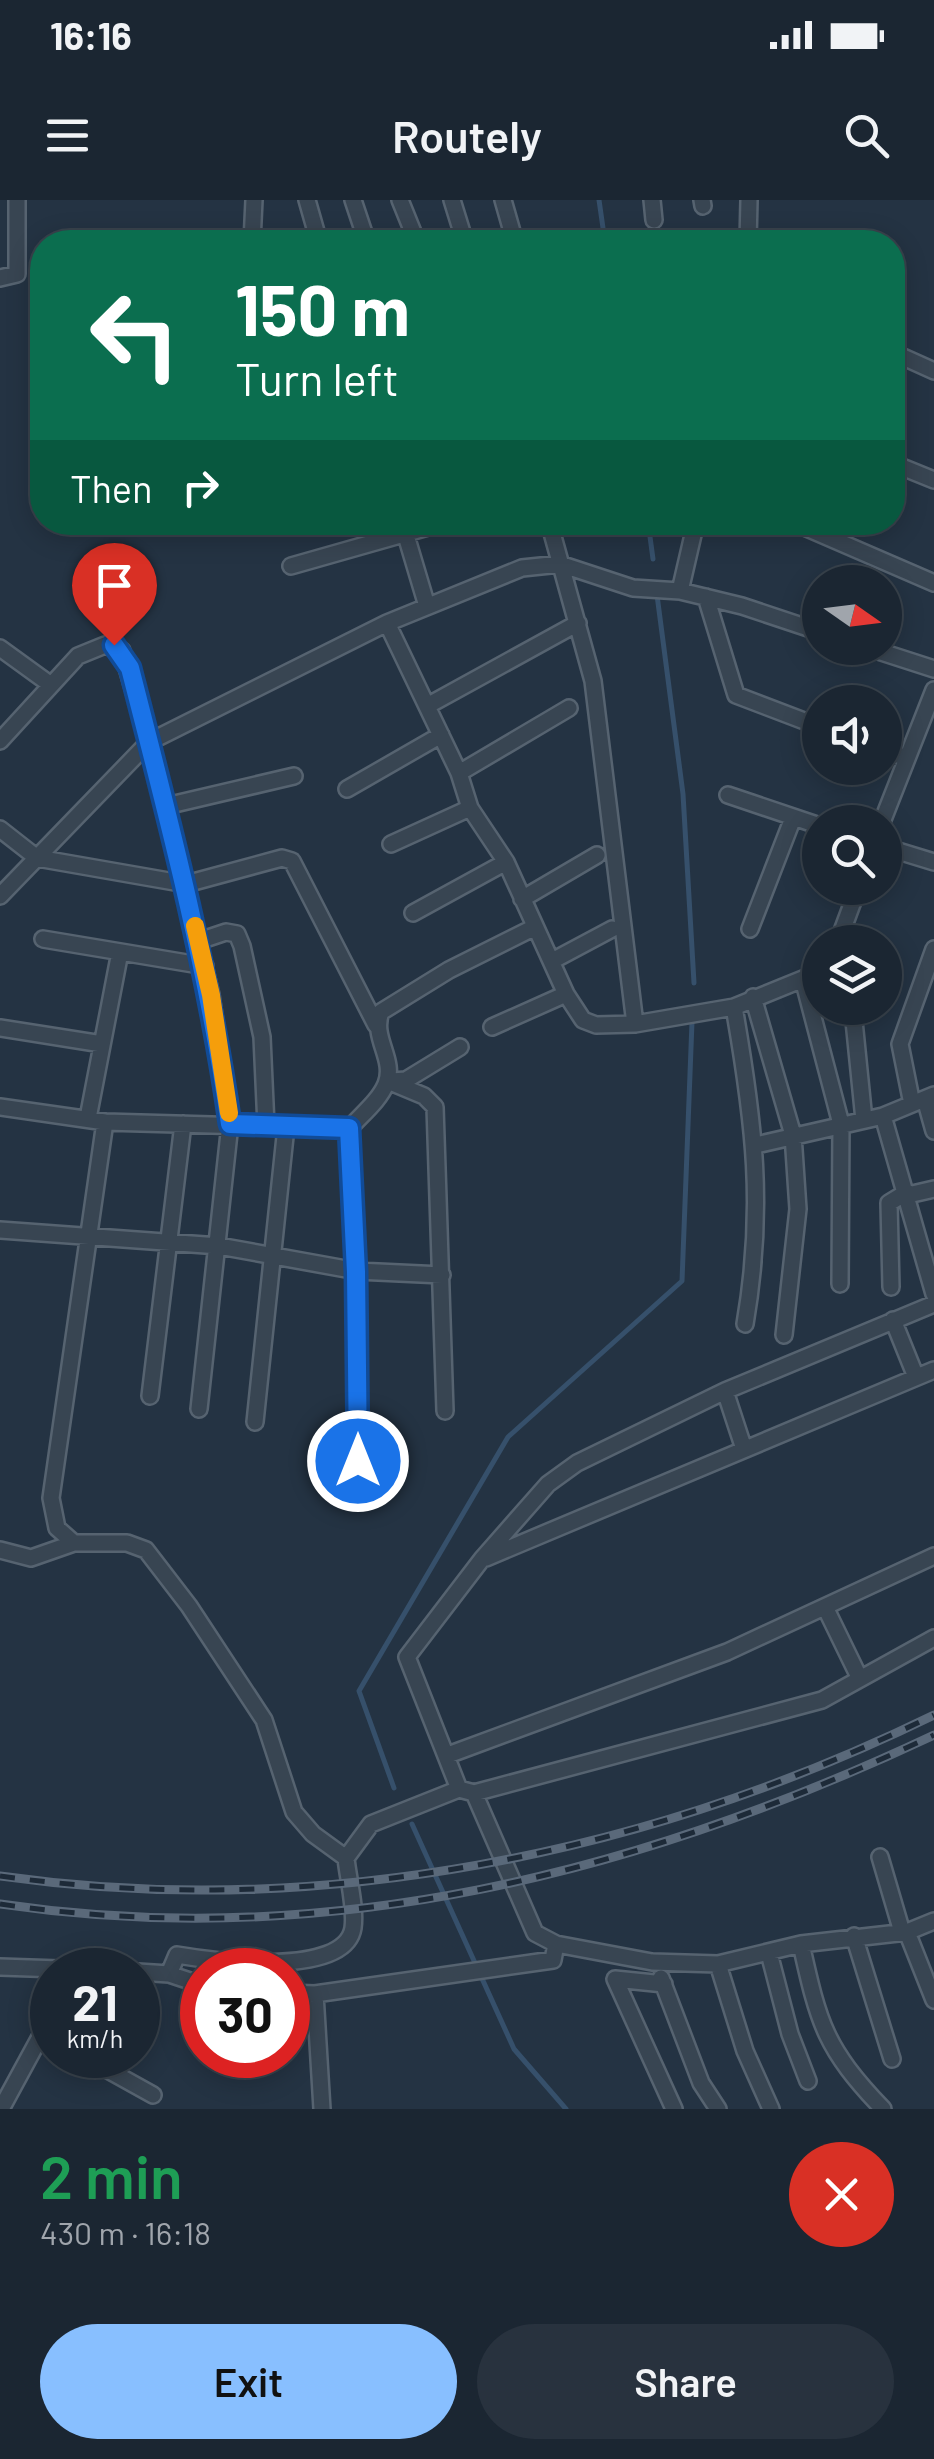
<!DOCTYPE html>
<meta charset="utf-8">
<style>
:root{--surface:#1b2632;--page:#28323e;--text:#f1f3f6;--muted:#a0a5ac;--line:#39434d;--accent:#88bfff}
body{margin:0;font-family:Barlow,sans-serif;background:var(--page);color:var(--text);height:100vh;display:flex;flex-direction:column;font-size:38px;white-space:nowrap}
*{box-sizing:border-box;margin:0}
p{font-size:32px;color:var(--muted)}
.icon{flex:none;width:55px;height:55px;fill:none;stroke:currentColor;stroke-width:2;stroke-linecap:round;stroke-linejoin:round}
.map{position:relative;height:1909px;overflow:hidden}
.panel{display:flex;flex-direction:column;background:var(--surface);flex:1}
.panel>*{flex:none}
.guide{position:absolute;left:30px;top:30px;width:875px;height:305px;border-radius:40px;box-shadow:0 5px 25px #0003,0 0 0 2px var(--line);background:#0b6e4f;color:#fff;overflow:hidden}
.needle{width:65px;rotate:104deg}
.controls{position:absolute;left:802px;top:365px;display:grid;gap:20px}
.controls a{display:grid;place-items:center;width:100px;height:100px;border-radius:50%;background:var(--surface);box-shadow:0 5px 25px #0003,0 0 0 2px var(--line);font-size:50px}
.speed{position:absolute;left:30px;top:1748px;display:flex;gap:20px;font-size:50px;font-weight:700;text-align:center}
.speed>*{display:grid;place-content:center;width:130px;height:130px;border-radius:50%;background:var(--surface);box-shadow:0 5px 25px #0003,0 0 0 2px var(--line);line-height:1}
.speed small{font-size:25px;font-weight:400}
.speed .limit{border:15px solid #d22;background:#fff;color:#111}
.pin{position:absolute;display:grid;place-items:center;width:85px;height:85px;color:#fff;margin:-102px -42px;border-radius:50% 50% 50% 0;rotate:-45deg;box-shadow:0 0 10px #0007}
.pin .icon{rotate:45deg}
.me{position:absolute;width:110px;margin:-55px;rotate:0deg;stroke-linejoin:round;filter:drop-shadow(0 0 8px #0008)}
.turn{display:flex;align-items:center;gap:35px;height:210px;padding:0 40px;font-size:45px}
.turn .icon{width:130px;height:130px;stroke-width:2.5}
.turn b{display:block;font-size:70px;line-height:85px}
.then{display:flex;align-items:center;height:95px;padding:0 40px;background:#0003;gap:20px;font-size:38px}
.round{display:grid;place-items:center;flex:none;width:105px;height:105px;border-radius:52px;background:var(--page)}
.head{display:flex;align-items:center;justify-content:space-between;height:170px;padding:0 40px}
h1{font-size:60px;font-weight:600;line-height:75px;color:#1e9e55}
.button{display:flex;gap:20px;margin-top:auto;padding:20px 40px}
.button a{flex:1;height:115px;border-radius:60px;background:var(--accent);color:#111;font-size:40px;font-weight:600;line-height:115px;text-align:center}
.button a+a{background:var(--page);color:var(--text)}
.status{display:flex;justify-content:space-between;align-items:center;height:70px;padding:0 50px;background:var(--surface);direction:ltr}
.status svg{height:28px;fill:currentColor}
header{display:flex;justify-content:space-between;align-items:center;height:130px;padding:0 40px;background:var(--surface);font-size:45px;font-weight:600}
.map>svg:first-child{display:block}
.lines{fill:none;stroke-linecap:round;stroke-linejoin:round}
.stream{stroke:#36506b;stroke-width:5}
.minor-casing{stroke:#566370;stroke-width:20}
.minor{stroke:#384552;stroke-width:15}
.rail-casing{stroke:#5a697a;stroke-width:9}
.rail{stroke:#1d2a38;stroke-width:5;stroke-dasharray:15;stroke-linecap:butt}
.route-casing{stroke:#114b97;stroke-width:25}
.route{stroke:#1a73e8;stroke-width:18}
.slow{stroke:#f59e0b;stroke-width:18}
</style>
<div class="status"><b>16:16</b><svg viewBox="0 0 49 12"><path d="M0 12V9h3v3zM5 12V6h3v6zM10 12V3h3v9zM15 12V0h3v12zM26 1h20v11H26zM47 4h2v5h-2z"/></svg></div>
<header><svg class="icon" aria-label="menu" viewBox="0 0 24 24"><path d="M4 6h16M4 12h16M4 18h16"/></svg>Routely<svg class="icon" aria-label="search" viewBox="0 0 24 24"><circle cx="10" cy="10" r="6"/><path d="M15 15l6 6"/></svg></header>
<div class="map">
<svg width="934" height="1909" viewBox="0 0 934 1909">
<rect width="100%" height="100%" fill="#243343"/>
<g class="lines">
<path class="stream" d="M599 0 605 42
M648 322 653 359
M657 395 683 594 694 783
M394 1588 359 1491 508 1237 682 1081 692 822
M412 1624 514 1849 566 1909"/>
<defs>
<path id="minor" d="M307 0 319 42
M353 0 367 42
M400 0 417 42
M452 0 465 42
M503 0 515 42
M652 0 654 20
M702 0 703 6
M252 42 254 0
M748 42 749 0
M0 78 17 74V0
M892 152 934 171
M892 263 934 280
M402 322 427 406
M549 322 593 481 635 824
M793 322 934 383
M291 366 446 322
M680 391 696 322
M706 397 736 495 820 527
M387 423 459 573 470 608 506 662 566 794 583 820 596 825 635 824 734 807 820 772
M0 448 51 485
M869 448 934 469
M427 506 578 423
M0 541 78 456 105 445 122 451 149 542 211 795 230 924 199 1209
M885 550 906 558
M459 573 569 508
M347 589 441 535
M728 595 820 626
M166 606 294 576
M882 622 934 490
M0 629 37 658 186 684 282 658 292 661 376 825
M391 644 470 608
M885 647 934 662
M0 696 149 542 387 423 522 368 560 364 633 388 680 391 742 406 820 432
M522 699 597 655
M413 713 506 662
M750 729 793 618
M43 739 205 766
M199 741 226 732 237 734 242 746 262 837 266 926
M838 742 858 688
M552 761 612 729
M803 779 841 924 840 1084
M753 797 793 935 798 1009 784 1135
M734 807C754 921 765 1008 745 1124
M853 811 864 920
M492 827 566 794
M0 828 102 844
M388 881 424 896 435 907 445 1211
M392 881 406 880 460 847
M934 895 883 916 934 1094
M925 899 934 931
M912 904 900 844 934 749
M0 907 105 922 349 929 357 1071 219 1046 0 1030
M88 918 120 752
M105 922 51 1298 57 1328 74 1343H127L146 1350 189 1406 264 1520 294 1612 313 1634 346 1658
M349 929C361 915 379 901 386 884 396 859 371 838 381 812L449 770 535 727
M756 945 883 916
M908 995 934 989
M891 1087 889 1003 907 992
M893 1120 916 1177
M725 1191 744 1249
M150 1196 183 924
M255 1222 286 927
M357 1261V1071L442 1075
M0 1350 31 1358 74 1343
M486 1358 934 1170
M825 1407 860 1479
M448 1555 727 1452 934 1356
M474 1593 822 1500 934 1438
M880 1657 902 1732
M907 1732 934 1800
M854 1736 892 1859
M556 1744 535 1733 474 1593 459 1589 407 1457 482 1359 548 1284 577 1263 725 1191 934 1104
M801 1744C819 1825 825 1848 883 1909
M769 1753 790 1834 808 1881
M718 1764 745 1851 771 1909
M0 1767 90 1770
M138 1772 169 1774 202 1785
M169 1774 177 1755C212 1761 345 1778 353 1728 356 1707 348 1679 346 1658L371 1624 459 1589
M661 1778 701 1883 718 1909
M664 1784 615 1779 674 1909
M288 1793 315 1794 553 1760 556 1744 652 1762 718 1764 801 1744 907 1732 934 1721
M315 1794 322 1909
M81 1855 153 1895
M1 1909 52 1815"/>
</defs>
<use href="#minor" class="minor-casing"/>
<use href="#minor" class="minor"/>
<defs>
<path id="rail" d="M0 1676C318 1721 647 1655 934 1515
M0 1704C327 1752 639 1674 934 1535"/>
</defs>
<use href="#rail" class="rail-casing"/>
<use href="#rail" class="rail"/>
</g>
<g class="lines">
<defs>
<path id="route" d="M114 445 130 468C169 620 208 769 230 924L349 928 356 1072 358 1261"/>
</defs>
<use href="#route" class="route-casing"/>
<use href="#route" class="route"/>
<path class="slow" d="M195 726 211 795 229 913"/>
</g>
</svg>
<div class="controls">
<a><svg class="needle" viewBox="-14 -14 28 28"><path d="M0-13l5 13h-10z" fill="#e53935"/><path d="M0 13l5-13h-10z" fill="#a0a5ac"/></svg></a>
<a><svg class="icon" aria-label="sound" viewBox="0 0 24 24"><path d="M4 9h4l5-4v14l-5-4H4zM17 9q2 3 0 6"/></svg></a>
<a><svg class="icon" aria-label="search" viewBox="0 0 24 24"><circle cx="10" cy="10" r="6"/><path d="M15 15l6 6"/></svg></a>
<a><svg class="icon" aria-label="layers" viewBox="0 0 24 24"><path d="M12 4l9 5-9 5-9-5zM3 14l9 5 9-5"/></svg></a>
</div>
<div class="speed"><div>21<small>km/h</small></div><div class="limit">30</div></div>
<div class="pin" style="left:114px;top:445px;background:#d93025"><svg class="icon" aria-label="arrive" viewBox="0 0 24 24"><path d="M6 21V4h12l-3 4 3 4H6"/></svg></div>
<svg class="me" style="left:358px;top:1261px" viewBox="-20 -20 40 40"><circle r="17" fill="#1a73e8" stroke="#fff" stroke-width="3"/><path d="M0-11L8 9 0 5-8 9z" fill="#fff"/></svg>
<div class="guide">
<div class="turn"><svg class="icon" aria-label="left" viewBox="0 0 24 24"><path d="M17 20v-9H6M10 6l-5 5 5 5"/></svg><div><b>150 m</b>Turn left</div></div>
<div class="then">Then<svg class="icon" aria-label="right" viewBox="0 0 24 24"><path d="M7 20v-9h11M14 6l5 5-5 5"/></svg></div>
</div>
</div>
<section class="panel">
<div class="head"><div><h1>2 min</h1><p>430 m · 16:18</p></div><a class="round" style="background:#d93025;color:#fff"><svg class="icon" aria-label="close" viewBox="0 0 24 24"><path d="M6 6l12 12M18 6L6 18"/></svg></a></div>
<div class="button"><a>Exit</a><a>Share</a></div>
</section>
